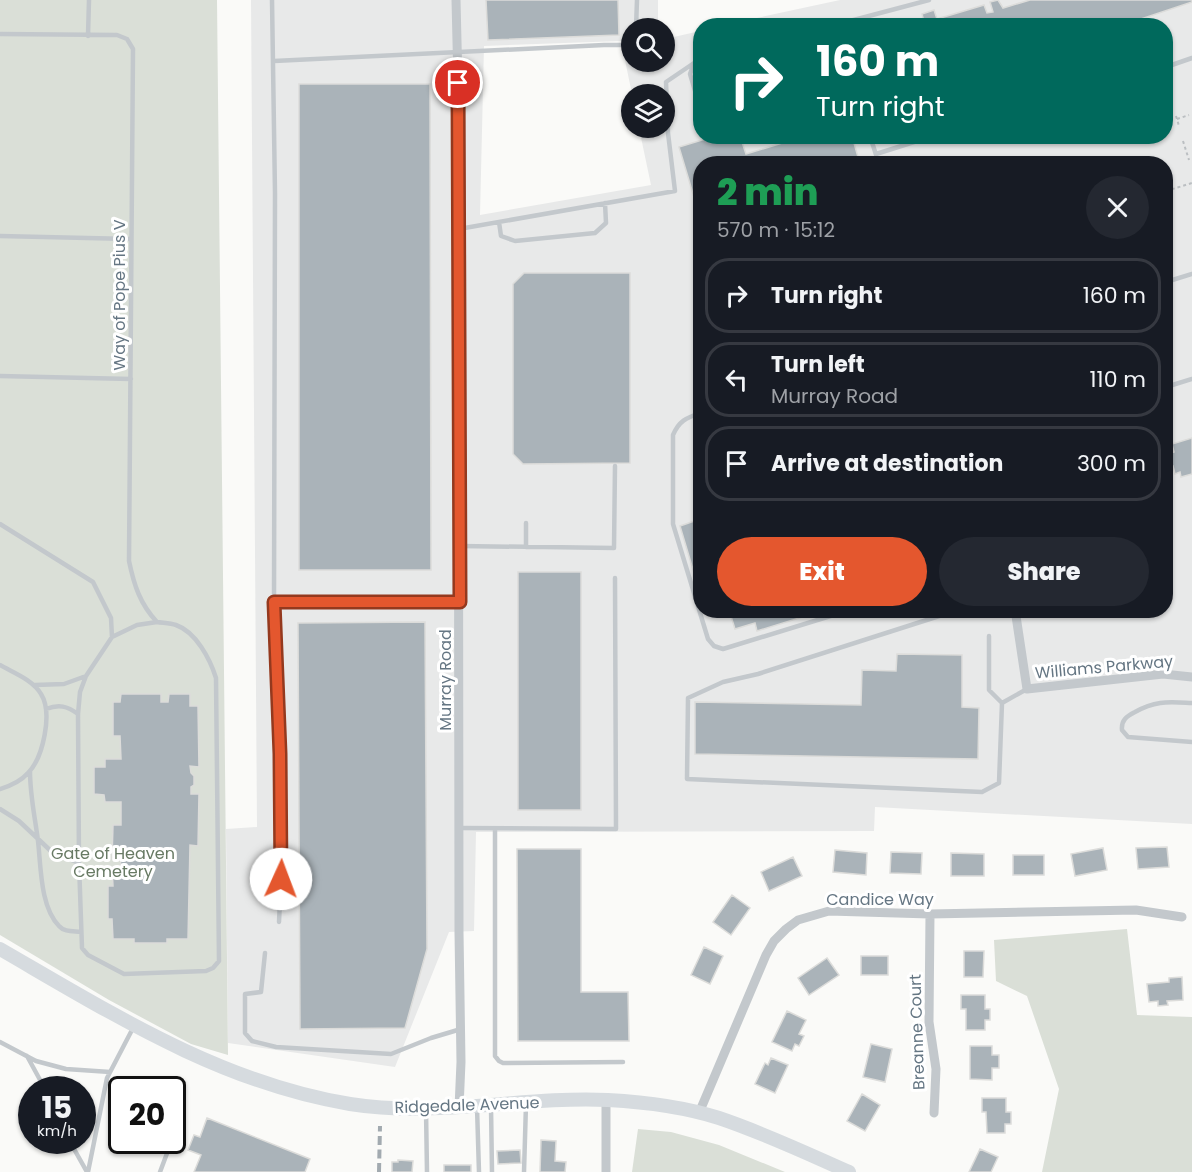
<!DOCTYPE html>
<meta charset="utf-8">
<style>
:root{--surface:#171b24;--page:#242831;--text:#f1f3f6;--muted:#9ea1a6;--line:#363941;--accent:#e4572e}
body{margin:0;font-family:Poppins,sans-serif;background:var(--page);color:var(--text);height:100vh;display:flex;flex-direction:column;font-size:22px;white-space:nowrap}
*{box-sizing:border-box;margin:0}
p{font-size:20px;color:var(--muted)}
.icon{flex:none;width:33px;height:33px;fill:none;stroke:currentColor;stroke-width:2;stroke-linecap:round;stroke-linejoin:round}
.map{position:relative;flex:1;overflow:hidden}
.side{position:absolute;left:693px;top:156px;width:480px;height:462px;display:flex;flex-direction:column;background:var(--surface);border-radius:24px;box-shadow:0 2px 4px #0004}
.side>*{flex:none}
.top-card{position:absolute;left:693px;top:18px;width:480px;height:126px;border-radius:24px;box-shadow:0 2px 4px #0004;background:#00695c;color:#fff;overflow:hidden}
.fabs{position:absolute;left:621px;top:18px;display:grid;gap:12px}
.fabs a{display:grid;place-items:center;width:54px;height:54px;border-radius:50%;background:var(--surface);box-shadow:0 2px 4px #0004;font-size:30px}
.speed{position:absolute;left:18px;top:1076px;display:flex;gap:12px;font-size:30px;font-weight:700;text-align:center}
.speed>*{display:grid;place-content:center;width:78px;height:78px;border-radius:50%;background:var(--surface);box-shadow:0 2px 4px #0004;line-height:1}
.speed small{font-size:15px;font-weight:400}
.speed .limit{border:3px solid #111;border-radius:9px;background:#fff;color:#111}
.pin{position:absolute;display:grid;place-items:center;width:51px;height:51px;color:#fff;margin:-26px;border:3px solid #fff;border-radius:50%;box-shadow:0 2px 6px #0007}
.me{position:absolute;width:66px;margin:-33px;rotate:2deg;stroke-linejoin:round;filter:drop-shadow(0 0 4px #0008)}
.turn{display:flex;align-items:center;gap:21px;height:126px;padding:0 24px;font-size:27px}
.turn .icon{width:78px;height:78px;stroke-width:2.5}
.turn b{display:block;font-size:42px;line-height:51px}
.round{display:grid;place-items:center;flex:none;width:63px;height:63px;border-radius:32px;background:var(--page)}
.head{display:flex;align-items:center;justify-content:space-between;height:102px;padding:0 24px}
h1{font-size:36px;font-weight:800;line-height:45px;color:#1e9e55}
.action{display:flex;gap:12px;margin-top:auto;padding:12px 24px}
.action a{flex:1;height:69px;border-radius:36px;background:var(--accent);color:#fff;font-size:24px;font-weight:800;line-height:69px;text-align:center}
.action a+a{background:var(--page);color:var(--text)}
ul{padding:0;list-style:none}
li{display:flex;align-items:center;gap:18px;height:75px;margin:0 12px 9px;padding:0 12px;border:3px solid var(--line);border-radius:24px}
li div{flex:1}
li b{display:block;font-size:22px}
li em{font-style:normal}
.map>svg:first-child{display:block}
.built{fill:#e8e9e9;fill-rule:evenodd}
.green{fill:#dadfd7}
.building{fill:#aab3b9;stroke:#dcdcda;stroke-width:1.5}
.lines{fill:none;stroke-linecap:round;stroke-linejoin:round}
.path{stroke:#bbbfc2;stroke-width:2;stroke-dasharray:3 3;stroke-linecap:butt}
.lane{stroke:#c3c8cc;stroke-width:4.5}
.street{stroke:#c3c8cc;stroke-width:9}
.secondary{stroke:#d6dbdf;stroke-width:14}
.rail{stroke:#a2aab0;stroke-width:4;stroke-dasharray:9 4.5;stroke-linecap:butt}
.route-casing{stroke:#94391e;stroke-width:15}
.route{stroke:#e4572e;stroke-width:10}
.labels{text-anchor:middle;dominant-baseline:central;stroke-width:6;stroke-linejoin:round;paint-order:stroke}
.street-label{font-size:16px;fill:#657683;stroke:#fff}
.park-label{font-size:16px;fill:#687a64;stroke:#fff}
</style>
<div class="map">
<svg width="1192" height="1172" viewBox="0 0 1192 1172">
<rect width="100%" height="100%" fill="#fafaf8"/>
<path class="built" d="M251 0H658V28H632V62H664L665 39 700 31V136H1166V26L724 25 840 0H1192V824L875 807 874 831 476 832 474 931 449 932 395 1067 228 1043 226 829 257 827ZM621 41 632 94H664V128H639L651 185 480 215 484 46ZM700 164H1166V610H700Z"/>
<path class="green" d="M0 0H217L228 1055 191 1044 109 1000 0 935Z
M1127 929 1137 1015 1192 1017V1172H1042L1059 1089 1027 996 996 981 994 940Z
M638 1129 671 1132 719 1145 785 1172H632Z"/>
<path class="building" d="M486 0H618L619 35 488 40Z
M998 0 1003 8 1030 0H1192V2L1120 26H925L922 14 934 10 937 19 984 5 987 13 993 12 990 2Z
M299 84H430L431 570H299Z
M715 136H740L746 154 805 136H852L860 164H700V217L679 147Z
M524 273H630V463L523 464 513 454V284Z
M1192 438V474L1181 477 1180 472 1175 474 1173 466 1166 468V446L1168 454 1174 452 1172 444Z
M700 519V593L680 526Z
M518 572H581V810H518Z
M729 610H825L757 631 755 623 735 629Z
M425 622 427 949 405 1028 300 1029 298 623Z
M897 654 962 655V707L979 708 978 759 695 754V702L861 705 862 670 896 671Z
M121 694H161V702H168L169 694H190V706H198L199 767 190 766 191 773 194 776V785L191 787V794H199L198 846 190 845 188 939H167V943H134V939H113L112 919H108V886H113L112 867 121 866 120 859H112L113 825H121V802H105L104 795 94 794V767H105V759H121L120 736H113V702H120Z
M1167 847 1169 867 1138 869 1136 848Z
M1103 848 1107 870 1075 876 1071 854Z
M517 849H581V992H628L629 1041H518Z
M835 850 867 853 866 875 833 872Z
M891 852 922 853 921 874 890 873Z
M951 853 984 854V876H951Z
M1013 855H1044V875H1013Z
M793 857 802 876 769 891 761 872Z
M732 895 750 908 731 935 713 922Z
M704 947 723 956 710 984 691 975Z
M964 951H984L983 977H964Z
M861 956H888V975H861Z
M827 958 839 975 809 995 798 978Z
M1182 977 1183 1000 1167 1001 1168 1005 1158 1006V1001L1149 1002 1147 984 1169 982V978Z
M961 995H985V1009H990V1020H985V1030H966V1009H961Z
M787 1011 806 1020 799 1034 804 1036 799 1046 795 1044 792 1051 772 1042Z
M871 1044 892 1049 885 1082 863 1077Z
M970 1046H992V1055H999V1068H992V1080L970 1079Z
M771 1058 788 1065 775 1093 755 1084 765 1063 768 1065Z
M862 1094 880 1105 865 1131 847 1121Z
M982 1098H1006V1112H1011V1124H1005V1133H987L986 1112H982Z
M207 1118 310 1159 305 1172H194L201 1155 188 1150 194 1135 200 1137Z
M541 1140 556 1141 555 1161 566 1162 565 1172H540Z
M980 1149 998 1157 991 1172H969Z
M520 1150 521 1163 498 1164 497 1151Z
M398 1160 413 1161 412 1172H392V1162H398Z
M444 1165H471V1172H444Z"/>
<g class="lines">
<path class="path" d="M1176 116 1179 126
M1177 119 1189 115
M1183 141 1189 160
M1166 191 1192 183"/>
<path class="lane" d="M272 0 275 193 274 602H460
M831 26 929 0
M636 28 637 0
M0 34 117 35 127 39 133 49 129 561C134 585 140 604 157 622
M88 36 89 0
M700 60 694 63 690 74 700 107
M274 61 604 45H632
M1166 67 1192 58
M870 136 879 164
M876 154 933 136
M499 222 501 236 515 241 595 233 606 223 605 203
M459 229 675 191 668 133 666 82 694 63
M0 236 131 239
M1166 282 1192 274
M0 376 131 379
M1166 387 1192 379
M1166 406 1170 422
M700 413C686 418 679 421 673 435V524L708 639 714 646 723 649 850 610
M526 523V547
M0 524 93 582 111 618 112 637
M460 546 614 548 615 466
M274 602 280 754 282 858 279 922
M958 610 758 674 723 682 688 698 687 779 982 792 999 783 1002 703 1027 689
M157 622C163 623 170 623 176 625 196 632 210 659 216 678L219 961 213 968 206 971 124 974 88 955 82 948 79 863 78 714 80 692 86 676 112 637 137 625Z
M989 636V690L1002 703
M0 665C14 673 33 680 41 694 53 713 43 758 28 773 21 781 10 786 0 789
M35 685 64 684 86 676
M1192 703C1169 702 1156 700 1135 712 1127 716 1121 720 1122 730L1128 737 1192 742
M46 709C59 704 67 706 78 714
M30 771C30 796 35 817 38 841 41 866 40 907 59 926 64 932 73 931 81 932
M0 809 19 821 53 853 79 863
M459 828 616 829 615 578
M495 829V1056L499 1061 503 1063 623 1062
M265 953 261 992 245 994V1033L252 1041 276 1047 391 1054 431 1038 461 1029
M0 1042 36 1061 66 1069 110 1072
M27 1056 45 1089
M491 1106 492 1172
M477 1107 479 1172
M426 1110 427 1172
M172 1138 183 1110
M69 1140 87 1172
M88 1172 107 1078 133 1028
M160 1172 172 1140
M524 1172 526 1104"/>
<path class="street" d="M456 0 458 83 459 932 461 1062 459 1108
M1012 610 1016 616 1027 689 1163 674 1192 677
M930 914 929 1022 936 1069 934 1113
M699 1113 766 955 774 941 786 929 798 920 829 911 930 914 1136 910 1182 917
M606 1172V1100"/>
<path class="secondary" d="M0 949C111 1013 221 1083 350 1104 438 1118 521 1096 608 1100 645 1102 684 1107 719 1118 764 1133 806 1153 849 1172"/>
<path class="rail" d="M379 1172 380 1126"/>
</g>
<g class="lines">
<defs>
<path id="route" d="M281 879 280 754 274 602H460L458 83"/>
</defs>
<use href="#route" class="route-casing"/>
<use href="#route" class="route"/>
</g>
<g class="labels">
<g class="street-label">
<text transform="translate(119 295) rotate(-90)">Way of Pope Pius V</text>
<text transform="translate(1104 667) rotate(-5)">Williams Parkway</text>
<text transform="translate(445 680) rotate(-90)">Murray Road</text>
<text x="880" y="899">Candice Way</text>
<text transform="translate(917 1032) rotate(-92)">Breanne Court</text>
<text transform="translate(467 1105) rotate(-2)">Ridgedale Avenue</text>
</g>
<g class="park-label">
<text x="113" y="853">Gate of Heaven<tspan x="113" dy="18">Cemetery</tspan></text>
</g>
</g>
</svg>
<div class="fabs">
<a><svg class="icon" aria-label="search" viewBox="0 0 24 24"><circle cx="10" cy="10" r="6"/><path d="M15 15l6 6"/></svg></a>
<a><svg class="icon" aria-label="layers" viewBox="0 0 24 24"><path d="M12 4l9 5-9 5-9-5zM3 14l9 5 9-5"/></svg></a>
</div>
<div class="speed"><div>15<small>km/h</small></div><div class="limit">20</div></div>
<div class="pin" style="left:458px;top:83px;background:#d93025"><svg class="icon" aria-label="arrive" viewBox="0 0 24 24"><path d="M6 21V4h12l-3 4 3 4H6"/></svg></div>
<svg class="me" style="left:281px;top:879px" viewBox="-20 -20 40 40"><circle r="19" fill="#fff"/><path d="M0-13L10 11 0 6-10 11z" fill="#e4572e"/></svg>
<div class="top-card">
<div class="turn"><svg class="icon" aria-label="right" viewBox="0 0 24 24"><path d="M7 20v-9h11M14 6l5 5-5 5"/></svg><div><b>160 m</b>Turn right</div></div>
</div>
<section class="side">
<div class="head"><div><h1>2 min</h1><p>570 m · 15:12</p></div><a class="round"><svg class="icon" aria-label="close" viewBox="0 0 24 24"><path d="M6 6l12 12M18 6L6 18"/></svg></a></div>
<ul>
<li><svg class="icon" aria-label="right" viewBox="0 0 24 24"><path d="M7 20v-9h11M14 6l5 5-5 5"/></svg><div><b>Turn right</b></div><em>160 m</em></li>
<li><svg class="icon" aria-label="left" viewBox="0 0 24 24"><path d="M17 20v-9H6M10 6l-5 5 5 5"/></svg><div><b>Turn left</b><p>Murray Road</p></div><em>110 m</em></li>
<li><svg class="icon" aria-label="arrive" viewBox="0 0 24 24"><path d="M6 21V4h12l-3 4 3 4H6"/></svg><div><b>Arrive at destination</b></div><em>300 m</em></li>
</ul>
<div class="action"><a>Exit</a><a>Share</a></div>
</section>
</div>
